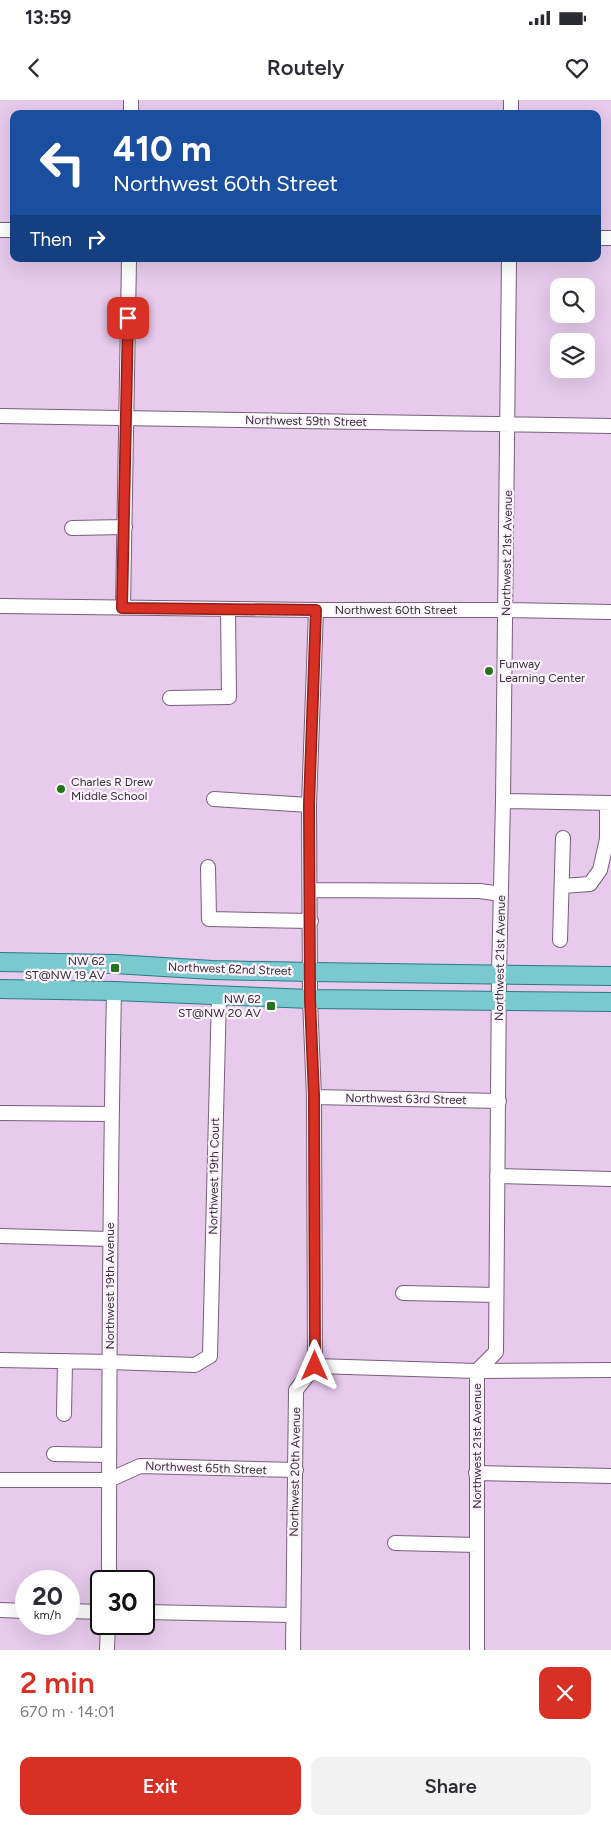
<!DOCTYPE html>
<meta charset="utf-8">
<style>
:root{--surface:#fff;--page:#f2f2f3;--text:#2b2b33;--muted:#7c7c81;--accent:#d93025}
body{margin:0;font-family:Figtree,sans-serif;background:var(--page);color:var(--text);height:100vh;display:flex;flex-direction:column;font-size:19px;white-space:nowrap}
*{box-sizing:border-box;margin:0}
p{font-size:16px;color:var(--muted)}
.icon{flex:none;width:28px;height:28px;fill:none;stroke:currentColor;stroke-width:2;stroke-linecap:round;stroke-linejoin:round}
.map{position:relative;height:1550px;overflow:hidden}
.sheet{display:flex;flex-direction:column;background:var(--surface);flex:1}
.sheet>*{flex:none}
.guide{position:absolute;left:10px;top:10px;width:591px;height:152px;border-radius:10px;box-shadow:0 5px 20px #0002;background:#1a4fa0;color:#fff;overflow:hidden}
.buttons{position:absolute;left:550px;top:178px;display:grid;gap:10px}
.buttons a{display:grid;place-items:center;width:45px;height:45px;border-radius:10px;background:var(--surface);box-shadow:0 5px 20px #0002;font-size:25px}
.speed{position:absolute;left:15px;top:1470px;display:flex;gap:10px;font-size:25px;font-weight:700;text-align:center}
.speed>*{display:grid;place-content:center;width:65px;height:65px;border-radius:50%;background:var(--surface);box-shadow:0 5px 20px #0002;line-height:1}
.speed small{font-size:12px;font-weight:400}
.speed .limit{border:2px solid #111;border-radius:8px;background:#fff;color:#111}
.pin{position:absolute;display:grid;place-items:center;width:42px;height:42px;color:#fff;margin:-21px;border-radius:10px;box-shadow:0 2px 8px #0006}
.me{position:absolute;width:55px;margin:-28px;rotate:0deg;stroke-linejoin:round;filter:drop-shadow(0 0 4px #0008)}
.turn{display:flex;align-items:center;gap:18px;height:105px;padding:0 20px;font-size:22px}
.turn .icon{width:65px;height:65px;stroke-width:2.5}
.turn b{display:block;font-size:35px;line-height:42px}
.then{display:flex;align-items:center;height:48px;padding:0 20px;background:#0003;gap:10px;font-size:19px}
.round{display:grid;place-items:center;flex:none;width:52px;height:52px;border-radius:10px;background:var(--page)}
.overview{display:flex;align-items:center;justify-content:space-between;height:85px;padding:0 20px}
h1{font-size:30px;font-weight:600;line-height:38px;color:var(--accent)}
.button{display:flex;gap:10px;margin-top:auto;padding:10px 20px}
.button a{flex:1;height:58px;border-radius:10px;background:var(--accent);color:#fff;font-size:20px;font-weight:600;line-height:58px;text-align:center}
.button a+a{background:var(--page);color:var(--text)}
.status{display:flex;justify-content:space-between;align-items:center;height:35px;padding:0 25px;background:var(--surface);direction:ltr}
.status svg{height:14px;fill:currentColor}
header{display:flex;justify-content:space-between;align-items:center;height:65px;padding:0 20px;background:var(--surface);font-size:22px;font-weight:600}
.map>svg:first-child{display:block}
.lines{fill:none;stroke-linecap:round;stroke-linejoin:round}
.minor-casing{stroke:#785f7c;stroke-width:16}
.major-casing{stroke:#287b85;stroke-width:20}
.minor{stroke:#fff;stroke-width:14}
.major{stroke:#79c9ce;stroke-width:18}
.route-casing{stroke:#8d1f18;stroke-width:12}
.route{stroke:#d93025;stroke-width:9}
.poi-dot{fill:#24741c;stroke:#fcf3fd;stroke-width:2}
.labels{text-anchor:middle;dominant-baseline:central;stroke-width:4.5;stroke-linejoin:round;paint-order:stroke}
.street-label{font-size:12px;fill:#392e3b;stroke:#fcf3fd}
.poi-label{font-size:12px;fill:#392e3b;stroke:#fcf3fd;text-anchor:start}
</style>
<div class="status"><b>13:59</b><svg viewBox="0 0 49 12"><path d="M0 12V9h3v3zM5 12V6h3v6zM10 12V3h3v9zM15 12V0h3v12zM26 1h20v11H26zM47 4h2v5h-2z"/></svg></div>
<header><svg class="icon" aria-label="back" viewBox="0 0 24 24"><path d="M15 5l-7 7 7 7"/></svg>Routely<svg class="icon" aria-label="heart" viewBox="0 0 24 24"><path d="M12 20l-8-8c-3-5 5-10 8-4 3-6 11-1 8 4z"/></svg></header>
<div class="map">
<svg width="611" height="1550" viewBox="0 0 611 1550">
<rect width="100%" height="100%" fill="#e7caec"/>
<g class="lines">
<defs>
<path id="minor" d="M131 14V0
M511 14V0
M0 130H14
M598 138H611
M0 316 611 326
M72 428 125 427
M0 506 316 510H506L611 512
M123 508 129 159
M170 598 229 597 228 509
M214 699 309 705
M503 701 611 703
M607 703V739H611
M208 767 209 819 311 821
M562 786 590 784 600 770 607 739
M311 790 480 791 501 794
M560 840 563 738
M314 997 499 1001
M0 1013 112 1014
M497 1076 611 1079
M0 1136 109 1139
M403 1193 496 1195
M0 1260 111 1262 195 1265 210 1256 219 895
M315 1266 477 1271 611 1270
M64 1314 65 1261
M54 1354 109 1355
M476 1373 611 1376
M0 1380H109L140 1366 296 1370
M395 1443 477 1445
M109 1481C109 1284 110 1087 114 891
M0 1510 26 1511
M69 1511 101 1512
M144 1512 293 1515
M107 1550 108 1524
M293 1550 296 1290 315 1266 314 997 310 899 309 705 316 510
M477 1550V1271L496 1252 499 874 503 701 509 159"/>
<path id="major" d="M0 862 115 864 212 870 311 872 611 876
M0 889 114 891 310 899 611 902"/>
</defs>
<use href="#minor" class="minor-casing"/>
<use href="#major" class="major-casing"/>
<use href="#minor" class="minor"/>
<use href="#major" class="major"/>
</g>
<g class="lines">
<defs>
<path id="route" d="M128 218 122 508 316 510 309 705 310 899 314 996 315 1266"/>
</defs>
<use href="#route" class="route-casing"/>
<use href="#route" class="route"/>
</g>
<g class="poi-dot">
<circle cx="489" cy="571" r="5"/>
<circle cx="61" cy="689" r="5"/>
<rect x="110" y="863" width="10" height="10" rx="2.5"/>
<rect x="266" y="901" width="10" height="10" rx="2.5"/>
</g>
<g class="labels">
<g class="street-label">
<text transform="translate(306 321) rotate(1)">Northwest 59th Street</text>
<text transform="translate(507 453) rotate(-89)">Northwest 21st Avenue</text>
<text x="396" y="510">Northwest 60th Street</text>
<text transform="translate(500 858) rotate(-89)">Northwest 21st Avenue</text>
<text transform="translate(230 869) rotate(2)">Northwest 62nd Street</text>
<text transform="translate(406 999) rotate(1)">Northwest 63rd Street</text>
<text transform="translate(214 1076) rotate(-89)">Northwest 19th Court</text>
<text transform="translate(110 1186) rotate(-90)">Northwest 19th Avenue</text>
<text transform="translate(477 1346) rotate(-90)">Northwest 21st Avenue</text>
<text transform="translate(206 1368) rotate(2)">Northwest 65th Street</text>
<text transform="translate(295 1372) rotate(-89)">Northwest 20th Avenue</text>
</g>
<g class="poi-label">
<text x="499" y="564">Funway<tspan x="499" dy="14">Learning Center</tspan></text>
<text x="71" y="682">Charles R Drew<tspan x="71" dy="14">Middle School</tspan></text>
<text x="105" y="861" text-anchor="end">NW 62<tspan x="105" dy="14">ST@NW 19 AV</tspan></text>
<text x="261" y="899" text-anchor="end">NW 62<tspan x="261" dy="14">ST@NW 20 AV</tspan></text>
</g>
</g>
</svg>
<div class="buttons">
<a><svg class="icon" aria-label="search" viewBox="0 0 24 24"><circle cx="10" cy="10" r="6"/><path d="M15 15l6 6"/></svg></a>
<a><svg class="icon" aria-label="layers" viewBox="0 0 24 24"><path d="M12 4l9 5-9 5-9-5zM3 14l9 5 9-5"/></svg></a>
</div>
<div class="speed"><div>20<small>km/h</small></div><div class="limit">30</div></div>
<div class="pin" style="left:128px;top:218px;background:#d93025"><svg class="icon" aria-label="arrive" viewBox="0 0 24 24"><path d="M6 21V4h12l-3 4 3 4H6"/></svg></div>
<svg class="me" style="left:315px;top:1266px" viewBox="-20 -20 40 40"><path d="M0-17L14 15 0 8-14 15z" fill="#d93025" stroke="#fff" stroke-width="4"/></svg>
<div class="guide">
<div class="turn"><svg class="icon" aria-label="left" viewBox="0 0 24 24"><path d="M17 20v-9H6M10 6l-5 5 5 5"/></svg><div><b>410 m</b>Northwest 60th Street</div></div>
<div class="then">Then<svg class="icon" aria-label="right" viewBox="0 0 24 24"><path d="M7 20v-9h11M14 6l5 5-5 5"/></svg></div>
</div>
</div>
<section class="sheet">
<div class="overview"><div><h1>2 min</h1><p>670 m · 14:01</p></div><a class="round" style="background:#d93025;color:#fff"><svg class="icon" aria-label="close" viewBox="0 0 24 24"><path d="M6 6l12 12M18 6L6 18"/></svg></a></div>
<div class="button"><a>Exit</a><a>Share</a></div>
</section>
